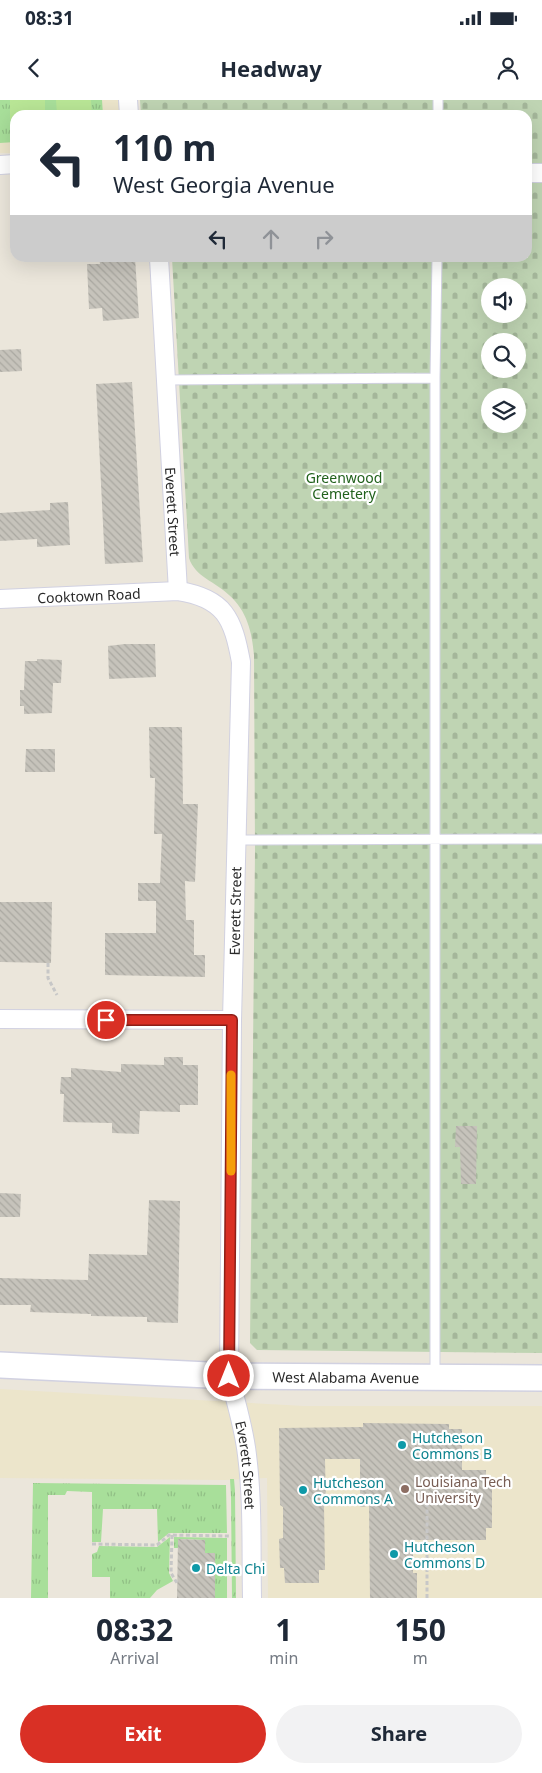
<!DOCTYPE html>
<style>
:root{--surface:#fff;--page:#f2f2f3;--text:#1f2937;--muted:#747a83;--accent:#d93025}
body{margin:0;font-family:"Noto Sans",sans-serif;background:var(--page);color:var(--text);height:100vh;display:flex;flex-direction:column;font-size:19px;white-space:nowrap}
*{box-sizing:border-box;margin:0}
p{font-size:16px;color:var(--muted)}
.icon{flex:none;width:28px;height:28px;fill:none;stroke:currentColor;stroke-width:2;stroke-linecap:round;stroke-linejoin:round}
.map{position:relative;height:1498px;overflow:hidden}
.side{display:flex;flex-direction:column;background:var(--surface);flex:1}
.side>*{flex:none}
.banner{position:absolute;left:10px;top:10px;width:522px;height:152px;border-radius:15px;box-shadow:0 5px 20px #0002;background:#fff;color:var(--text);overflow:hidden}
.controls{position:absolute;left:481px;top:178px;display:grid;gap:10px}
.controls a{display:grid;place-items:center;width:45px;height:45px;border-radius:50%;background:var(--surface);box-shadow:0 5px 20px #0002;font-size:25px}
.pin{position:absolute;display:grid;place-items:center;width:42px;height:42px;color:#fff;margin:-21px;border:2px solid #fff;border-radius:50%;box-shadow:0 1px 5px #0007}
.me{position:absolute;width:55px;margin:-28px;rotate:0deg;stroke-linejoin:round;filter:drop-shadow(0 0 4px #0008)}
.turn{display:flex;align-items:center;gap:18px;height:105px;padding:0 20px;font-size:22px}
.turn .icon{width:65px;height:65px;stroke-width:2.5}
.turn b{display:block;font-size:35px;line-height:42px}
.lanes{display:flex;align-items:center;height:48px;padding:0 20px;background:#0003;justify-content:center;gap:25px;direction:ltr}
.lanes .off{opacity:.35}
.eta{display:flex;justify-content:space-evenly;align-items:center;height:85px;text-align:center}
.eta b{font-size:30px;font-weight:700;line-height:35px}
.action{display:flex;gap:10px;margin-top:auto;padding:10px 20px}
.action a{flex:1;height:58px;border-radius:30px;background:var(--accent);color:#fff;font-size:20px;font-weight:700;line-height:58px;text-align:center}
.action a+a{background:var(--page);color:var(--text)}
.status{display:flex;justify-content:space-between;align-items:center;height:35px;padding:0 25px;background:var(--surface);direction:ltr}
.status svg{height:14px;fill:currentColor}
header{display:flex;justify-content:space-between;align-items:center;height:65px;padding:0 20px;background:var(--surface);font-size:22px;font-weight:700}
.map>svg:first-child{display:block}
.education{fill:#ece5cb}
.grass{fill:url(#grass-tufts)}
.cemetery{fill:url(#cemetery-stones);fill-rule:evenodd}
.pitch{fill:#b9e696}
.building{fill:url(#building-back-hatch)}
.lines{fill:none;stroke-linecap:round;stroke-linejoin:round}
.service-casing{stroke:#d1d1e1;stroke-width:11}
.minor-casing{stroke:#d1d1e1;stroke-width:20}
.secondary-casing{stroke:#d1d1e1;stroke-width:28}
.path{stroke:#c7c7c7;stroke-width:3;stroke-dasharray:4 2.5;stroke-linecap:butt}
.service{stroke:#fff;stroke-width:9}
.minor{stroke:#fff;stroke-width:18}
.secondary{stroke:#fff;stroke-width:25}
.route-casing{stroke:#8d1f18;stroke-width:12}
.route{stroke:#d93025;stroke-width:9}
.slow{stroke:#f59e0b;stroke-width:9}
.culture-dot{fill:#0f9aa8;stroke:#fff;stroke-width:2}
.education-dot{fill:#8d6e63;stroke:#fff;stroke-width:2}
.labels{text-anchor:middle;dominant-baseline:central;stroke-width:4.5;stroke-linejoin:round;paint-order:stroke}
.park-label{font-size:14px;fill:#22621d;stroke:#fff}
.street-label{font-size:14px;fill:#292929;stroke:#fff}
.culture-label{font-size:14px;fill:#0d838f;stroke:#fff;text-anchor:start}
.education-label{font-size:14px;fill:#785e54;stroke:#fff;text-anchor:start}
</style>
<div class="status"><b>08:31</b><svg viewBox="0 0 49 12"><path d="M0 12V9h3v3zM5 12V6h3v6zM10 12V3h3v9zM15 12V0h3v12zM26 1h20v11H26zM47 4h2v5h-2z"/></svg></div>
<header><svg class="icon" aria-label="back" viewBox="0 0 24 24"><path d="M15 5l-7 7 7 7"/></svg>Headway<svg class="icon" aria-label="person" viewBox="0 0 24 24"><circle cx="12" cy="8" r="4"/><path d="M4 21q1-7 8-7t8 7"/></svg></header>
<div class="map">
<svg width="542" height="1498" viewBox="0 0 542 1498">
<defs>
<pattern id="grass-tufts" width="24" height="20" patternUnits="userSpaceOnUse" patternTransform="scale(1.25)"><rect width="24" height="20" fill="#a8df9a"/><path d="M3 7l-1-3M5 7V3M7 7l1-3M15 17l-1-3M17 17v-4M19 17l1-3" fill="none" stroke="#91bf85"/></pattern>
<pattern id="cemetery-stones" width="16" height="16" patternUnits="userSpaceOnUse" patternTransform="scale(1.25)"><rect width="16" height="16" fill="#bfd4b3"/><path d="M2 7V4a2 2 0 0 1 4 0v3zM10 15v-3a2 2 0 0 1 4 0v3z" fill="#a4b69a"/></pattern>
<pattern id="building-back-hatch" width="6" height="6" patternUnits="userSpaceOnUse" patternTransform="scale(1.25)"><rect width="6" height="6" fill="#c6c3bb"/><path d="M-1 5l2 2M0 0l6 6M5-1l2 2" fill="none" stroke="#aaa8a1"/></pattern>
</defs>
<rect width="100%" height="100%" fill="#ebe6db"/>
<path class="education" d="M0 0H119L120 15H15V53H0Z
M0 1289 304 1306H542V1498H268L267 1378 225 1380 0 1378Z"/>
<path class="grass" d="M0 0H102L103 15H15V42L0 43Z
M230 1379H234L235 1391 236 1498H232L231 1397Z
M33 1383 226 1385 227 1433H169L158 1442 157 1409H103L101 1442H92V1392L67 1391 65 1395H48V1498H31Z
M170 1437 169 1473 173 1481 157 1490 150 1498H110V1477H92V1454L97 1452 99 1446 157 1447Z
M174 1437 227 1438V1498H215V1453H205V1440L179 1439 178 1448H174Z"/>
<path class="cemetery" d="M140 0H542V1253L257 1250 250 1243 255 751 254 555C252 532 247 511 229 495 216 482 195 477 189 458L172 158H528V15H141ZM490 186H518V214H490ZM490 241H518V269H490ZM490 296H518V324H490Z"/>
<path class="pitch" d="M10 0H45V15H15V19L10 20Z
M56 0H91L92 15H57Z"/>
<path class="building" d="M99 158H135L139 218 103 221 102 208 89 209 87 164H100Z
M21 249 22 271 0 272V250Z
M132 282 143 462 105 464 96 284Z
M68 402 70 445 37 447V439L0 441V413L50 410V403Z
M125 544H155L156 577 109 579 108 546Z
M37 559 62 560 61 583H53L52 613 24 614V606H20V590H24L25 561H37Z
M149 627H182L183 704H198L195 782 185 781 186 820H194V855H205V877L105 875V833H156V801H138V783H160L162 734H154L155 678H150Z
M26 649H55V672H25Z
M0 802H52L51 863 0 862Z
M164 957H183V965H198V1005H180V1012L140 1011 139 1034 112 1033V1023L63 1022 64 994H60L61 977H71V968L121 972V964L164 965Z
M456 1026H477L476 1084H461L460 1047H455Z
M0 1093 21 1094 20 1117H0Z
M149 1100 180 1101 178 1223 147 1222V1217L91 1216V1214L30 1212 31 1205H0V1178L88 1180 89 1154 147 1155Z
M363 1323 449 1324V1329H462V1370H486V1385H492V1428H486V1440H413V1473H417V1498H370L369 1406 360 1407V1359H325L326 1406H324L325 1470H319V1483H285L284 1468H280L279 1439 283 1438V1407L280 1405 279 1328 363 1327Z
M178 1439 205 1440V1453H215V1498H177Z"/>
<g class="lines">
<defs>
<path id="service" d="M438 15V0
M166 280 435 278
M236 740 542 739
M435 1276V278L437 158"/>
<g id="minor">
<path d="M128 0 129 15"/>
<path d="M0 65 15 64"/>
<path d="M528 73H542"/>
<path id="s1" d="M159 158 178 491"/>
<path id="s2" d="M0 499 178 491C225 498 233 519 241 562L232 920 229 1276C236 1302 244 1328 247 1355 253 1402 251 1450 252 1498"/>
<path d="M0 919 232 920"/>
</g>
<g id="secondary">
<path id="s3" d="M0 1265 229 1276 542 1278"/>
</g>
</defs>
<use href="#service" class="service-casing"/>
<use href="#minor" class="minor-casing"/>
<use href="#secondary" class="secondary-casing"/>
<path class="path" d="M48 863V878L57 895
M172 1435 171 1473 177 1483
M92 1444 157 1445 169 1435 229 1436
M427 1498V1393"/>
<use href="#service" class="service"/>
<use href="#minor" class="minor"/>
<use href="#secondary" class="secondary"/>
</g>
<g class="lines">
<defs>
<path id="route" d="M106 920H232L229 1276"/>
</defs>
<use href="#route" class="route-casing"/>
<use href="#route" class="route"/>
<path class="slow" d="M231 1071V975"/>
</g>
<g class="culture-dot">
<circle cx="402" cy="1345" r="5"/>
<circle cx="303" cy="1390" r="5"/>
<circle cx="394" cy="1454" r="5"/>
<circle cx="196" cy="1468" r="5"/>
</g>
<circle class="education-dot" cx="405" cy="1389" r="5"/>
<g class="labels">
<g class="park-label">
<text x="344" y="377">Greenwood<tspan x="344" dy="16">Cemetery</tspan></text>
</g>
<g class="street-label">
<text stroke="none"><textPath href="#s1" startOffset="254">Everett Street</textPath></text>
<text stroke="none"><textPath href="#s2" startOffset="89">Cooktown Road</textPath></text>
<text transform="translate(235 811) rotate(-89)">Everett Street</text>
<text stroke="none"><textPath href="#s3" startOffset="346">West Alabama Avenue</textPath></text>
<text stroke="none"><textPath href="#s2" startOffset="1088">Everett Street</textPath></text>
</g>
<g class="culture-label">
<text x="412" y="1337">Hutcheson<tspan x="412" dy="16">Commons B</tspan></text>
<text x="313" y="1382">Hutcheson<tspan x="313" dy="16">Commons A</tspan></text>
<text x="404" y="1446">Hutcheson<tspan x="404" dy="16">Commons D</tspan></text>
<text x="206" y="1468">Delta Chi</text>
</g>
<g class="education-label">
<text x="415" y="1381">Louisiana Tech<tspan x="415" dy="16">University</tspan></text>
</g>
</g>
</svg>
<div class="controls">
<a><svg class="icon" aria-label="sound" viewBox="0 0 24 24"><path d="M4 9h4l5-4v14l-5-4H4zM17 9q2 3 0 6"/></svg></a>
<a><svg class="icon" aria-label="search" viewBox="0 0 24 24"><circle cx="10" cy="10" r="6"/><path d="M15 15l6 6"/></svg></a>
<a><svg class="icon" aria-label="layers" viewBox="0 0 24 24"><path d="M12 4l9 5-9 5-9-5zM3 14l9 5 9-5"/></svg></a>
</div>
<div class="pin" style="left:106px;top:920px;background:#d93025"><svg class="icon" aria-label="arrive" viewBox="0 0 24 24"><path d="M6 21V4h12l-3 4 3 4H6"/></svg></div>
<svg class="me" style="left:229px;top:1276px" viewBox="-20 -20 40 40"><circle r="17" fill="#d93025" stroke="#fff" stroke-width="3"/><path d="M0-11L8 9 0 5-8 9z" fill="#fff"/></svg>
<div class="banner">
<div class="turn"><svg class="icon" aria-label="left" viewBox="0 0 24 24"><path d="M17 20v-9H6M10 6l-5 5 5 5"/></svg><div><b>110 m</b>West Georgia Avenue</div></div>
<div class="lanes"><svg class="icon" aria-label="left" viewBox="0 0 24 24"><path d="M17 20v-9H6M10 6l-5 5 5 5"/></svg><svg class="icon off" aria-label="ahead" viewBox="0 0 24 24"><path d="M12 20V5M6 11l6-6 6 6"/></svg><svg class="icon off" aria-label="right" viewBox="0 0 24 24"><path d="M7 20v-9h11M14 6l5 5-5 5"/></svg></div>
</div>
</div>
<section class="side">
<div class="eta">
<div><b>08:32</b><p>Arrival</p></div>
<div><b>1</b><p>min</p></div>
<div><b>150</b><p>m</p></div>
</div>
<div class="action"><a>Exit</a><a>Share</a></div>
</section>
